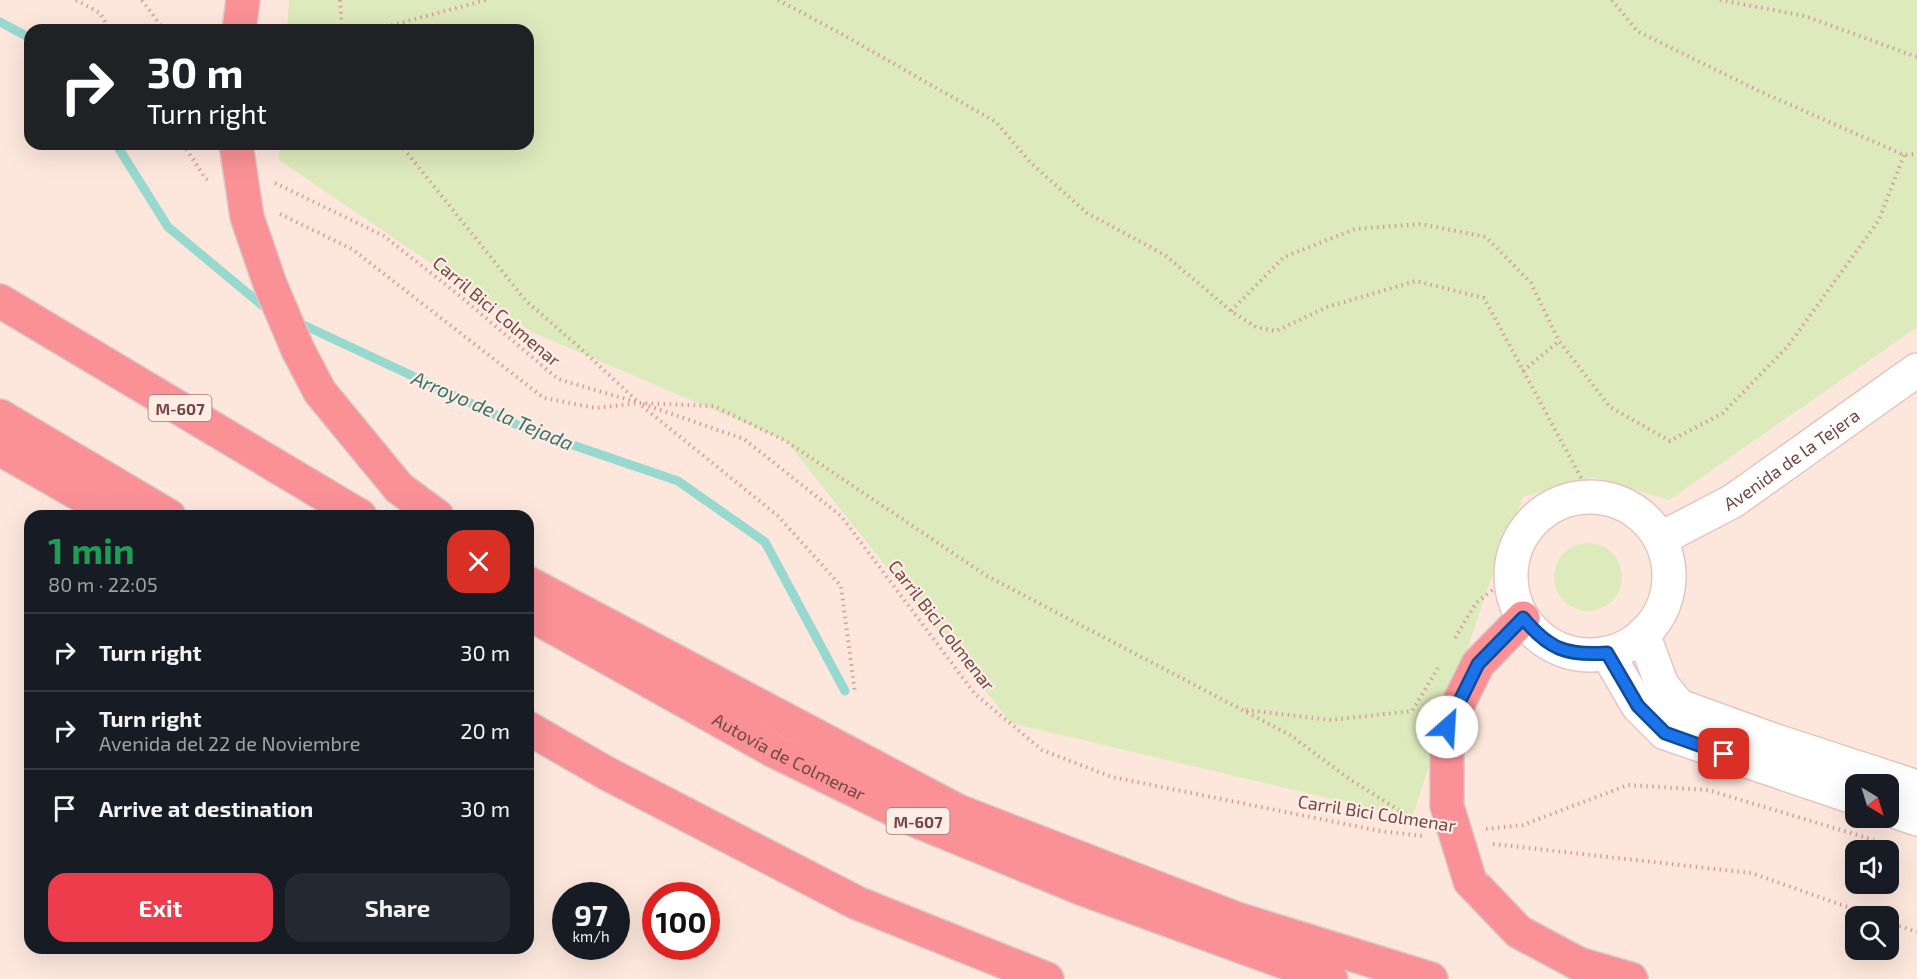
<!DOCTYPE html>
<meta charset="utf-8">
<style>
:root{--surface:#171b24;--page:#242831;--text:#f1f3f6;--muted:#9ea1a6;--line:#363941;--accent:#ed3c4c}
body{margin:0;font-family:"Exo 2",sans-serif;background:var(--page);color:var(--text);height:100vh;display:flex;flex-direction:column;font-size:22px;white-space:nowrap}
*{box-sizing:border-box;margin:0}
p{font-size:20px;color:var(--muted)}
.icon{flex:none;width:33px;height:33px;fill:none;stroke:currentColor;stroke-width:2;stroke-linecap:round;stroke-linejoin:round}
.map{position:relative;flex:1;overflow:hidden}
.side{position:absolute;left:24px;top:510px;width:510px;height:444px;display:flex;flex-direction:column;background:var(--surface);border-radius:18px;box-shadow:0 6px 24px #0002}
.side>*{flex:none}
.banner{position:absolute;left:24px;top:24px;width:510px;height:126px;border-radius:18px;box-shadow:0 6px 24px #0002;background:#202124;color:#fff;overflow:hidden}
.needle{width:39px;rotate:142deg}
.controls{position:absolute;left:1845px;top:774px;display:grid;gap:12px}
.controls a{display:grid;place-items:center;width:54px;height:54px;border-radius:12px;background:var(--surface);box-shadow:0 6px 24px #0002;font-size:30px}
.speed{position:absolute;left:552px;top:882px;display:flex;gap:12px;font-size:30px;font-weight:700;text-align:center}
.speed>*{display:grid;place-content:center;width:78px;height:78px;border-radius:50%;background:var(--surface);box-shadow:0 6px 24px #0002;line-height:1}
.speed small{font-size:15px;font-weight:400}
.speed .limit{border:9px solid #d22;background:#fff;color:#111}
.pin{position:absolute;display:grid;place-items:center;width:51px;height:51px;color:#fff;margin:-26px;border-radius:12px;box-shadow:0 3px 9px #0006}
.me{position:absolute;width:66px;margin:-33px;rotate:26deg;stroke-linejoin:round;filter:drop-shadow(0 0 4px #0008)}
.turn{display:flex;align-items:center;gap:21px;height:126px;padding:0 24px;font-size:27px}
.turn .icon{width:78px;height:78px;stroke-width:2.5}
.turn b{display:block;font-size:42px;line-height:51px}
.round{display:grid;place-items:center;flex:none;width:63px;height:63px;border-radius:18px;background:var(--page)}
.head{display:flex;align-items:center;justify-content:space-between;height:102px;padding:0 24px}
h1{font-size:36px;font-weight:700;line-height:45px;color:#1e9e55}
.button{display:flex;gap:12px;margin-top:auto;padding:12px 24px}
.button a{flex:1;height:69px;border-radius:18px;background:var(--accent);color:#fff;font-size:24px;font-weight:700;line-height:69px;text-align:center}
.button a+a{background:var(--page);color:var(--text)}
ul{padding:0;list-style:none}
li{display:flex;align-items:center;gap:18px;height:78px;padding:0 24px;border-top:2px solid var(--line)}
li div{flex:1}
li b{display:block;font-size:22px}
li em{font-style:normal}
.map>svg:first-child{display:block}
.green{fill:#ddeabc}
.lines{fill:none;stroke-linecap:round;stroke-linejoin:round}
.stream{stroke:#98d9cf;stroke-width:9}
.street-casing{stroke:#e6c5bf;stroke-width:36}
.highway-casing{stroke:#d8cbcb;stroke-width:36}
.path{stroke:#d79d98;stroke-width:4;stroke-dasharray:1.5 4.5;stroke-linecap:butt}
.street{stroke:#fff;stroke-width:33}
.highway{stroke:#fa9196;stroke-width:33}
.highway-bridge-casing{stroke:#d8cbcb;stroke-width:36;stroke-linecap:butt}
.highway-bridge{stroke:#fa9196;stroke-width:33}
.route-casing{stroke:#114b97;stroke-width:15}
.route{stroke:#1a73e8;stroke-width:10}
.labels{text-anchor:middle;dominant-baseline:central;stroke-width:4.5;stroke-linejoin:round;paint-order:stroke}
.shield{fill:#ffece4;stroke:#9d7875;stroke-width:1.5}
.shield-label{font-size:16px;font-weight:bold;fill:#734745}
.street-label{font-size:18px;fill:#734745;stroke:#ffece4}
.water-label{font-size:20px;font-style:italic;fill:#36736b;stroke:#ffece4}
</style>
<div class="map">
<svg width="1917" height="979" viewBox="0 0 1917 979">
<rect width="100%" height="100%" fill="#fde7dd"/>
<path class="green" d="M289 0H1917V327L1669 500 1593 477 1523 497 1489 584 1412 818 1011 723 786 441 532 332 279 160 280 144H528V30H287Z
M1554 577a34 34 0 1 1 68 0a34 34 0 1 1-68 0Z"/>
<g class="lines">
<path class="stream" d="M0 22 30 38
M116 144 168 227 263 306 269 309
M295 321 526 429 678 481 765 542 845 691"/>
<defs>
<g id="street">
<circle cx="1590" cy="576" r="79"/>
<path id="s1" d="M1660 539 1733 501 1917 370"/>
<path d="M1643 634 1662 685 1679 706 1773 740 1917 787"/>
<path d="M1607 653 1638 706 1665 733 1856 798"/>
<path d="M1888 809 1917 819"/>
</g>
<g id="highway">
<path d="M239 30 243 0"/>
<path d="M0 301 360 516"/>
<path d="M298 350 320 392 399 488 437 516"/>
<path d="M0 416 169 516"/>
<path d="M0 449 118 516"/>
<path d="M528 583 958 811 1237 919 1431 979"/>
<path id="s2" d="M528 613 774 751 917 821 1083 889 1331 979"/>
<path d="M528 728 606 773 857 903 1047 979"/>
<path d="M1447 806V727L1478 664 1523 618"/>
<path d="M1470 881 1519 932 1579 964 1631 979"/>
</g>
</defs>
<use href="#street" class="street-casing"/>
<use href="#highway" class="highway-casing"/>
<path class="path" d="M76 0 100 13 110 30
M142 0 164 30
M340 0 342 30
M778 0 840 33 996 122 1030 162 1087 213 1165 255 1231 311 1256 327 1276 331 1327 307 1416 281 1484 298 1592 498
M1612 0 1637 31 1759 91 1904 155 1917 154
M1720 0 1805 16 1917 57
M374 30 486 0
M183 144 205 178 208 180
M400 144 526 301 578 346 637 401
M275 183 384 236 455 292 558 379 636 402
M280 214 352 249 544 398 596 408 639 403 714 406 786 441 987 576 1290 735 1348 778 1419 823
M1231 311 1284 257 1355 229 1421 224 1486 237 1531 283 1559 341
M1523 371 1559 341 1610 407 1670 441 1723 413 1788 346 1879 220 1904 155
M643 404 744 439 841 516 975 694 1042 750 1112 777 1380 831 1423 836
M642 406 778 516 841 586 855 693
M1455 638 1476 603 1511 576
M1246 710 1331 720 1412 711 1438 668
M1486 829 1523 825 1628 785 1708 790 1874 840
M1493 844 1751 873 1873 916
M1888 922 1917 932"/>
<use href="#street" class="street"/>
<use href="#highway" class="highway"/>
<defs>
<path id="highway-bridge" d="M236 144 247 217 270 284 298 350
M1447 806 1470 881"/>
</defs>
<use href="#highway-bridge" class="highway-bridge-casing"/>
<use href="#highway-bridge" class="highway-bridge"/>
</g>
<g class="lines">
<defs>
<path id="route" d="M1447 727 1478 664 1523 618C1549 649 1566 656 1607 653L1638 706 1665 733 1724 754"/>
</defs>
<use href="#route" class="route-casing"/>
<use href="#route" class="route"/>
</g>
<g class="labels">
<g class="shield">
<rect x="148.5" y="395" width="63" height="26" rx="4.5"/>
<rect x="886.5" y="808" width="63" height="26" rx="4.5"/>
</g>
<g class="shield-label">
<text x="180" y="408">M-607</text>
<text x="918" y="821">M-607</text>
</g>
<g class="street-label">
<text transform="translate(497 311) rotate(40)">Carril Bici Colmenar</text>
<text stroke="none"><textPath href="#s1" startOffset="154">Avenida de la Tejera</textPath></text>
<text transform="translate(942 625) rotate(52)">Carril Bici Colmenar</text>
<text stroke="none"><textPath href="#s2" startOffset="298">Autovía de Colmenar</textPath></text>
<text transform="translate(1377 813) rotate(9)">Carril Bici Colmenar</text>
</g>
<g class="water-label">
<text transform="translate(493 410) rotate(23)">Arroyo de la Tejada</text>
</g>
</g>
</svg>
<div class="controls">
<a><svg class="needle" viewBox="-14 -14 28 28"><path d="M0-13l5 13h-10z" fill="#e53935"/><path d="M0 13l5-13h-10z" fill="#9ea1a6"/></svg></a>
<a><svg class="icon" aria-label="sound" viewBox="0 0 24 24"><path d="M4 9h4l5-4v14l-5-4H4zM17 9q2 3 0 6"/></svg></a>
<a><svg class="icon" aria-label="search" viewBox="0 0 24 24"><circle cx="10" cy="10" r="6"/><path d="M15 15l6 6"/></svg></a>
</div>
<div class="speed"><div>97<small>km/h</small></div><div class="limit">100</div></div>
<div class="pin" style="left:1724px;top:754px;background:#d93025"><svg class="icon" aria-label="arrive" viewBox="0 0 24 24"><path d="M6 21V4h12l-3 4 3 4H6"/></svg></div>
<svg class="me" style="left:1447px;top:727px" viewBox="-20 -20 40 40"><circle r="19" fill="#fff"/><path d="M0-13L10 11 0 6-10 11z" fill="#1a73e8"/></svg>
<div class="banner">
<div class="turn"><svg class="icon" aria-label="right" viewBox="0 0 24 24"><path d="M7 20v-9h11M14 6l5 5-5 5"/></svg><div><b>30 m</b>Turn right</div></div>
</div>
<section class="side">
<div class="head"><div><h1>1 min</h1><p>80 m · 22:05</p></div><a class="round" style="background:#d93025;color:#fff"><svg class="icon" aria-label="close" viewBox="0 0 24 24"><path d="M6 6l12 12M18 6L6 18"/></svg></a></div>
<ul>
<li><svg class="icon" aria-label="right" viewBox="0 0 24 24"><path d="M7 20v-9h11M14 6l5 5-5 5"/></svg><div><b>Turn right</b></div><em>30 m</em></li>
<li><svg class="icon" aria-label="right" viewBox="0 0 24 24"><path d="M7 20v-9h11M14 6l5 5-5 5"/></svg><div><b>Turn right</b><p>Avenida del 22 de Noviembre</p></div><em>20 m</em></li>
<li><svg class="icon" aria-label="arrive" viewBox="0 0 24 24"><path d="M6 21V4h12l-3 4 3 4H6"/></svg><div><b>Arrive at destination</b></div><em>30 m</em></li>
</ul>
<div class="button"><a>Exit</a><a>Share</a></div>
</section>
</div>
